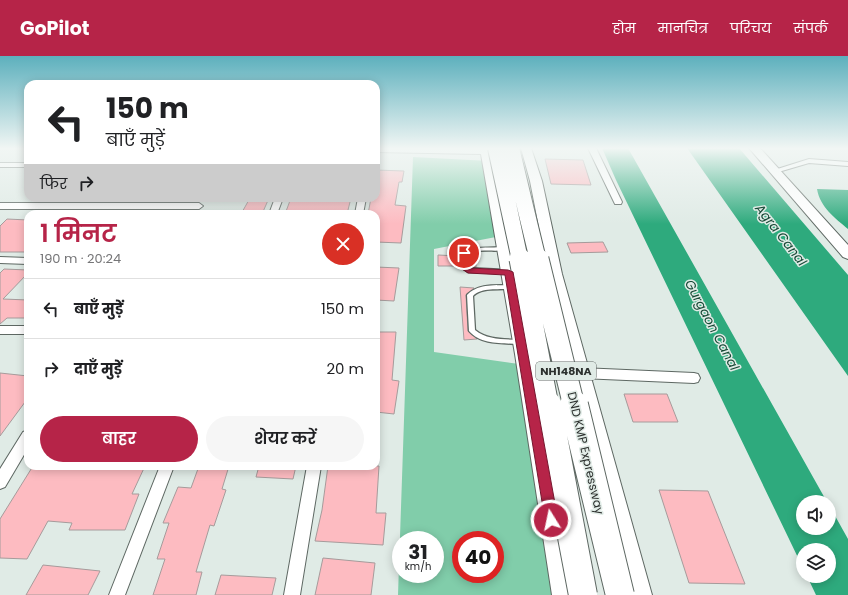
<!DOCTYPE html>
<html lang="hi">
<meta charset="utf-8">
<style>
:root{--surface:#fff;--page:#f6f6f6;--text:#202124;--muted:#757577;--line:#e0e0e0;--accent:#b62448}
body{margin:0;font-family:Poppins,"Noto Sans Devanagari",sans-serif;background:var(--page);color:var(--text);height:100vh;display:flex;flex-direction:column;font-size:15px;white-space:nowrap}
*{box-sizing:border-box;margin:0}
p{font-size:13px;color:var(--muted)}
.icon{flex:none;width:22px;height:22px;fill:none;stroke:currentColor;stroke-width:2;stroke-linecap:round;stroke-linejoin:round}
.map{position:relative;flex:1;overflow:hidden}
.drawer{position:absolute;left:24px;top:154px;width:356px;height:260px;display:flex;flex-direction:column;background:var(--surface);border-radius:12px;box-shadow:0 2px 10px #0003}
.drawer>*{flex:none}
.top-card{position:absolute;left:24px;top:24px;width:356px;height:122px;border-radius:12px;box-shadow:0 2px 10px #0003;background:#fff;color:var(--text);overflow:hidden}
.controls{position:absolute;left:796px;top:439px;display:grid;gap:8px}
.controls a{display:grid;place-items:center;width:40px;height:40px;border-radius:50%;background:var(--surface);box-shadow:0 2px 10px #0003;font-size:20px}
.speed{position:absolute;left:392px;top:475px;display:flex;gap:8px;font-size:20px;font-weight:700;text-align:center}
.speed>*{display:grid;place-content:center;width:52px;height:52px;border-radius:50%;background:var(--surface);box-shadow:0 2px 10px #0003;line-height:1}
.speed small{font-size:10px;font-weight:400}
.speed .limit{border:6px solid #d22;background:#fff;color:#111}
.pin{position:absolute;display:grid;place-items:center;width:34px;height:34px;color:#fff;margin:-17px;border:2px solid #fff;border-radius:50%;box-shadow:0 1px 4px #0007}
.me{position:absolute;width:44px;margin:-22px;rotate:350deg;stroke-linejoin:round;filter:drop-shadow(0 0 3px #0008)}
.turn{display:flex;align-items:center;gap:14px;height:84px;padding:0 16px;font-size:18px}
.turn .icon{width:52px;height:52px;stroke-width:2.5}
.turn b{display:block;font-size:28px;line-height:34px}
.then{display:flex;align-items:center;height:38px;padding:0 16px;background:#0003;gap:8px;font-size:15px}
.round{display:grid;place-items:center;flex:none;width:42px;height:42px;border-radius:21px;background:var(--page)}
.head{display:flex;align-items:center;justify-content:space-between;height:68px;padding:0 16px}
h1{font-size:24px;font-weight:600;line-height:30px;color:var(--accent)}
.cta{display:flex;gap:8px;margin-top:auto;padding:8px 16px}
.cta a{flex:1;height:46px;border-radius:24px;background:var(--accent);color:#fff;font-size:16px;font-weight:600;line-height:46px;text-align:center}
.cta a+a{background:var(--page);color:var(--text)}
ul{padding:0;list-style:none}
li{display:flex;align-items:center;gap:12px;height:60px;padding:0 16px;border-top:1px solid var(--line)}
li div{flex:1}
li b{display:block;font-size:15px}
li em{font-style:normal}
header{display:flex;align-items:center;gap:24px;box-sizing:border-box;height:56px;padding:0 20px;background:var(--accent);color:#fff}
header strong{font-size:19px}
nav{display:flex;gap:22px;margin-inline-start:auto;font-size:14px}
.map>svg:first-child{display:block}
.green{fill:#81cdaa;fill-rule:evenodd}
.water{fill:#2eaa7d}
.building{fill:#fdbbc1;stroke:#a69b9b}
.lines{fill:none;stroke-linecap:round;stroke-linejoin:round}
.lane-casing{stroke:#5e6863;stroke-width:2.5}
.street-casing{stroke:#5e6863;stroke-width:2}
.secondary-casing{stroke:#5e6863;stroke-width:2}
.lane{fill:#fff;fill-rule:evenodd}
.street{fill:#fff;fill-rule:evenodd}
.secondary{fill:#fff;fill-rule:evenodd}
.highway-bridge-far2-casing{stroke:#5e6863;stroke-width:18;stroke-linecap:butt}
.highway-bridge-far1-casing{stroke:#5e6863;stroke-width:23;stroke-linecap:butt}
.highway-bridge-casing{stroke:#5e6863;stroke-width:30;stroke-linecap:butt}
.highway-bridge-far2{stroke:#fff;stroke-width:16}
.highway-bridge-far1{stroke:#fff;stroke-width:21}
.highway-bridge{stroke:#fff;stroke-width:28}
.route{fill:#b62448;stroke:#76172f}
.labels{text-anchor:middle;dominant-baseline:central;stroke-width:3;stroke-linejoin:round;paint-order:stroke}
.shield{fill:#e0ebe6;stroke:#636966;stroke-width:1}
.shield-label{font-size:11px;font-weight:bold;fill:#2d312f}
.street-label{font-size:12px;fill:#2d312f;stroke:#e0ebe6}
.water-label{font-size:13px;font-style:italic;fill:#184936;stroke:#e0ebe6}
</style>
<header>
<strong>GoPilot</strong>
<nav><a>होम</a><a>मानचित्र</a><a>परिचय</a><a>संपर्क</a></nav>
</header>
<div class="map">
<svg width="848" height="539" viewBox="0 0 848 539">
<rect width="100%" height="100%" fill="#e0ebe6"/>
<path class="green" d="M413 101 490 105 501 180 434 193V296L519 308 557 539H398ZM401 484H435V518H401ZM461 484H495V518H461Z"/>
<path class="water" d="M602 92H628L827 446H803V472H829V449L848 483V539H816L807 520H829V494H803V512L616 124Z
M687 92H739L848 219V320Z
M817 133 848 134V173C835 162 820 151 817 133Z"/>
<path class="building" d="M545 103 583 104 591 129 551 128Z
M376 114 404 115 402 126H399L395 149 406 150 401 187 376 186V158H368L371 142H376Z
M250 142H269L262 158H241Z
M291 142H351L347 158H285Z
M7 163 28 164V196H0V170Z
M603 186 608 196 571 197 567 187Z
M438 199 458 200 457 210H438Z
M466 200 476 201V211H469L464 207Z
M376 211 399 212 394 245 376 244Z
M4 213 28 214V217L3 243 28 244V262H7L0 268V217Z
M460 231 474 232 466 239 468 275 477 283 464 284Z
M376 276H396L392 324 399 325 394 358 376 356Z
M0 317 28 320V342L0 380Z
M624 338H667L678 366H633Z
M33 410H145L132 438H139L125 474H69L72 467 48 465 27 503 0 502V463Z
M199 410H229L222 433 226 434 214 470 210 469 196 516H202L196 539H153L165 503H157L169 467H163L178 431 191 432Z
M259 410H296L293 423 256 421Z
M328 410H379L376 457H386L383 489 315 485 322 454Z
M659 434 708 435 745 528 689 527Z
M323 502 375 507 371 539H315Z
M43 509 100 515 88 539H26Z
M221 519 276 522 272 539H215Z"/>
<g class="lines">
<defs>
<path id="lane" d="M504 191 506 193V194C496 196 472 192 465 199 462 202 462 205 462 208L469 212 508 214 510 215V217L468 216 458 209C458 204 458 200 462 197 469 190 494 192 504 191Z
M511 229 513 230 514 231 513 232C500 235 483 230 473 240L475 274C487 284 503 283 519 284H521L522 286 521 288H519C502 287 481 289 469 275L467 239 468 238C480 227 497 230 511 229Z"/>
<path id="street" d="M588 92H596L622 146 621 148H615L614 146Z
M809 103 848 106V110L809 107 775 117 771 115Z
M0 107H28V111H0Z
M275 142H283L277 158H269Z
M358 142H366L363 158H355Z
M0 147H199L203 150 199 153H0Z
M0 201 28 202V208L0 207Z
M0 270H28V278H0Z
M581 312 694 317 698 318 700 322 698 326 694 327 581 322 577 320 575 317 577 314Z
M28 374V392L5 431 0 433V413L23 376Z
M160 410H174L125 539H109Z
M307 410H321L300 539H284Z"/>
<path id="secondary" d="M376 92H496L499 95 498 97 492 98 531 298 576 539H552L515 298 481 98 376 96Z
M521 92H531L542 125 562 218 652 539H628L548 218 530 125Z
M749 92H760L848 189V203L843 201Z"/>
</defs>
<use href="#lane" class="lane-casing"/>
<use href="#street" class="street-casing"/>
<use href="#secondary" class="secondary-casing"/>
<use href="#lane" class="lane"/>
<use href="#street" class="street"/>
<use href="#secondary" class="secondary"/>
<defs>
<path id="highway-bridge-far2" d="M496 92 520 204
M511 92 538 204"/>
<path id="highway-bridge-far1" d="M520 203 548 350
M538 203 574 350"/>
<path id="highway-bridge" d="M547 349 583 539
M574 349 620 539"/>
</defs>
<use href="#highway-bridge-far2" class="highway-bridge-far2-casing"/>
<use href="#highway-bridge-far1" class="highway-bridge-far1-casing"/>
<use href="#highway-bridge" class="highway-bridge-casing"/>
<use href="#highway-bridge-far2" class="highway-bridge-far2"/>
<use href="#highway-bridge-far1" class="highway-bridge-far1"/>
<use href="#highway-bridge" class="highway-bridge"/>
</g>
<linearGradient id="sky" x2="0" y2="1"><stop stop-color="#5db0bd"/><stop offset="0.55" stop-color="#f1f6f4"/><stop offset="1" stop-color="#f1f6f4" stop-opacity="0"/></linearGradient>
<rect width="848" height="168" fill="url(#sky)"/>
<path class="route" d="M464 194 468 197 464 203V208L470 212 508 214 513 216 558 464 556 468 551 470 547 468 545 464 505 219 468 217 456 209 457 203 461 195Z"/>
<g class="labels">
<rect class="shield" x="536" y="306" width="60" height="18" rx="3"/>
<g class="shield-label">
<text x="566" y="315">NH148NA</text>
</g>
<g class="street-label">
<text transform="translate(586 397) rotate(77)">DND KMP Expressway</text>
</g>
<g class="water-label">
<text transform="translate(781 179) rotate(52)">Agra Canal</text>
<text transform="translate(712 269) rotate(62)">Gurgaon Canal</text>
</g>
</g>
</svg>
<div class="controls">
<a><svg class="icon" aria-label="sound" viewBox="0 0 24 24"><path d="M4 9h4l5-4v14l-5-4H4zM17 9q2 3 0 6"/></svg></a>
<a><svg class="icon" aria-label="layers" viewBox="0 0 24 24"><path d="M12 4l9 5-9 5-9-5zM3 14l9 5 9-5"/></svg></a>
</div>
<div class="speed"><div>31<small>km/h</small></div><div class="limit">40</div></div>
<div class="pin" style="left:464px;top:197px;background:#d93025"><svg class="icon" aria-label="arrive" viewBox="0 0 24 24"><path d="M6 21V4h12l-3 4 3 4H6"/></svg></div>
<svg class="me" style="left:551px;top:464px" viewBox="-20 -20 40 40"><circle r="17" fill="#b62448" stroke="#fff" stroke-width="3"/><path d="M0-11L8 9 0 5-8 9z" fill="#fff"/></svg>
<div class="top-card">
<div class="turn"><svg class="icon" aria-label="left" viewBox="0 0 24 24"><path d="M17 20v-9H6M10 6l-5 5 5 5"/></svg><div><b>150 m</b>बाएँ मुड़ें</div></div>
<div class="then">फिर<svg class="icon" aria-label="right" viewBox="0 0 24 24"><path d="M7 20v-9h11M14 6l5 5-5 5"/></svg></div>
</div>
<section class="drawer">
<div class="head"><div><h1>1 मिनट</h1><p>190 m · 20:24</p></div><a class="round" style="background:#d93025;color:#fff"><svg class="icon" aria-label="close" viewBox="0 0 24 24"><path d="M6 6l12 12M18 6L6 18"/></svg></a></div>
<ul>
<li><svg class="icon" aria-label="left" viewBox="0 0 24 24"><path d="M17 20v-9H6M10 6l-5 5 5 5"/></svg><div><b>बाएँ मुड़ें</b></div><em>150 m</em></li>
<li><svg class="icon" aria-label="right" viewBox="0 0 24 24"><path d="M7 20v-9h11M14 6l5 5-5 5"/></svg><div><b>दाएँ मुड़ें</b></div><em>20 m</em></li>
</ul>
<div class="cta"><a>बाहर</a><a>शेयर करें</a></div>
</section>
</div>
